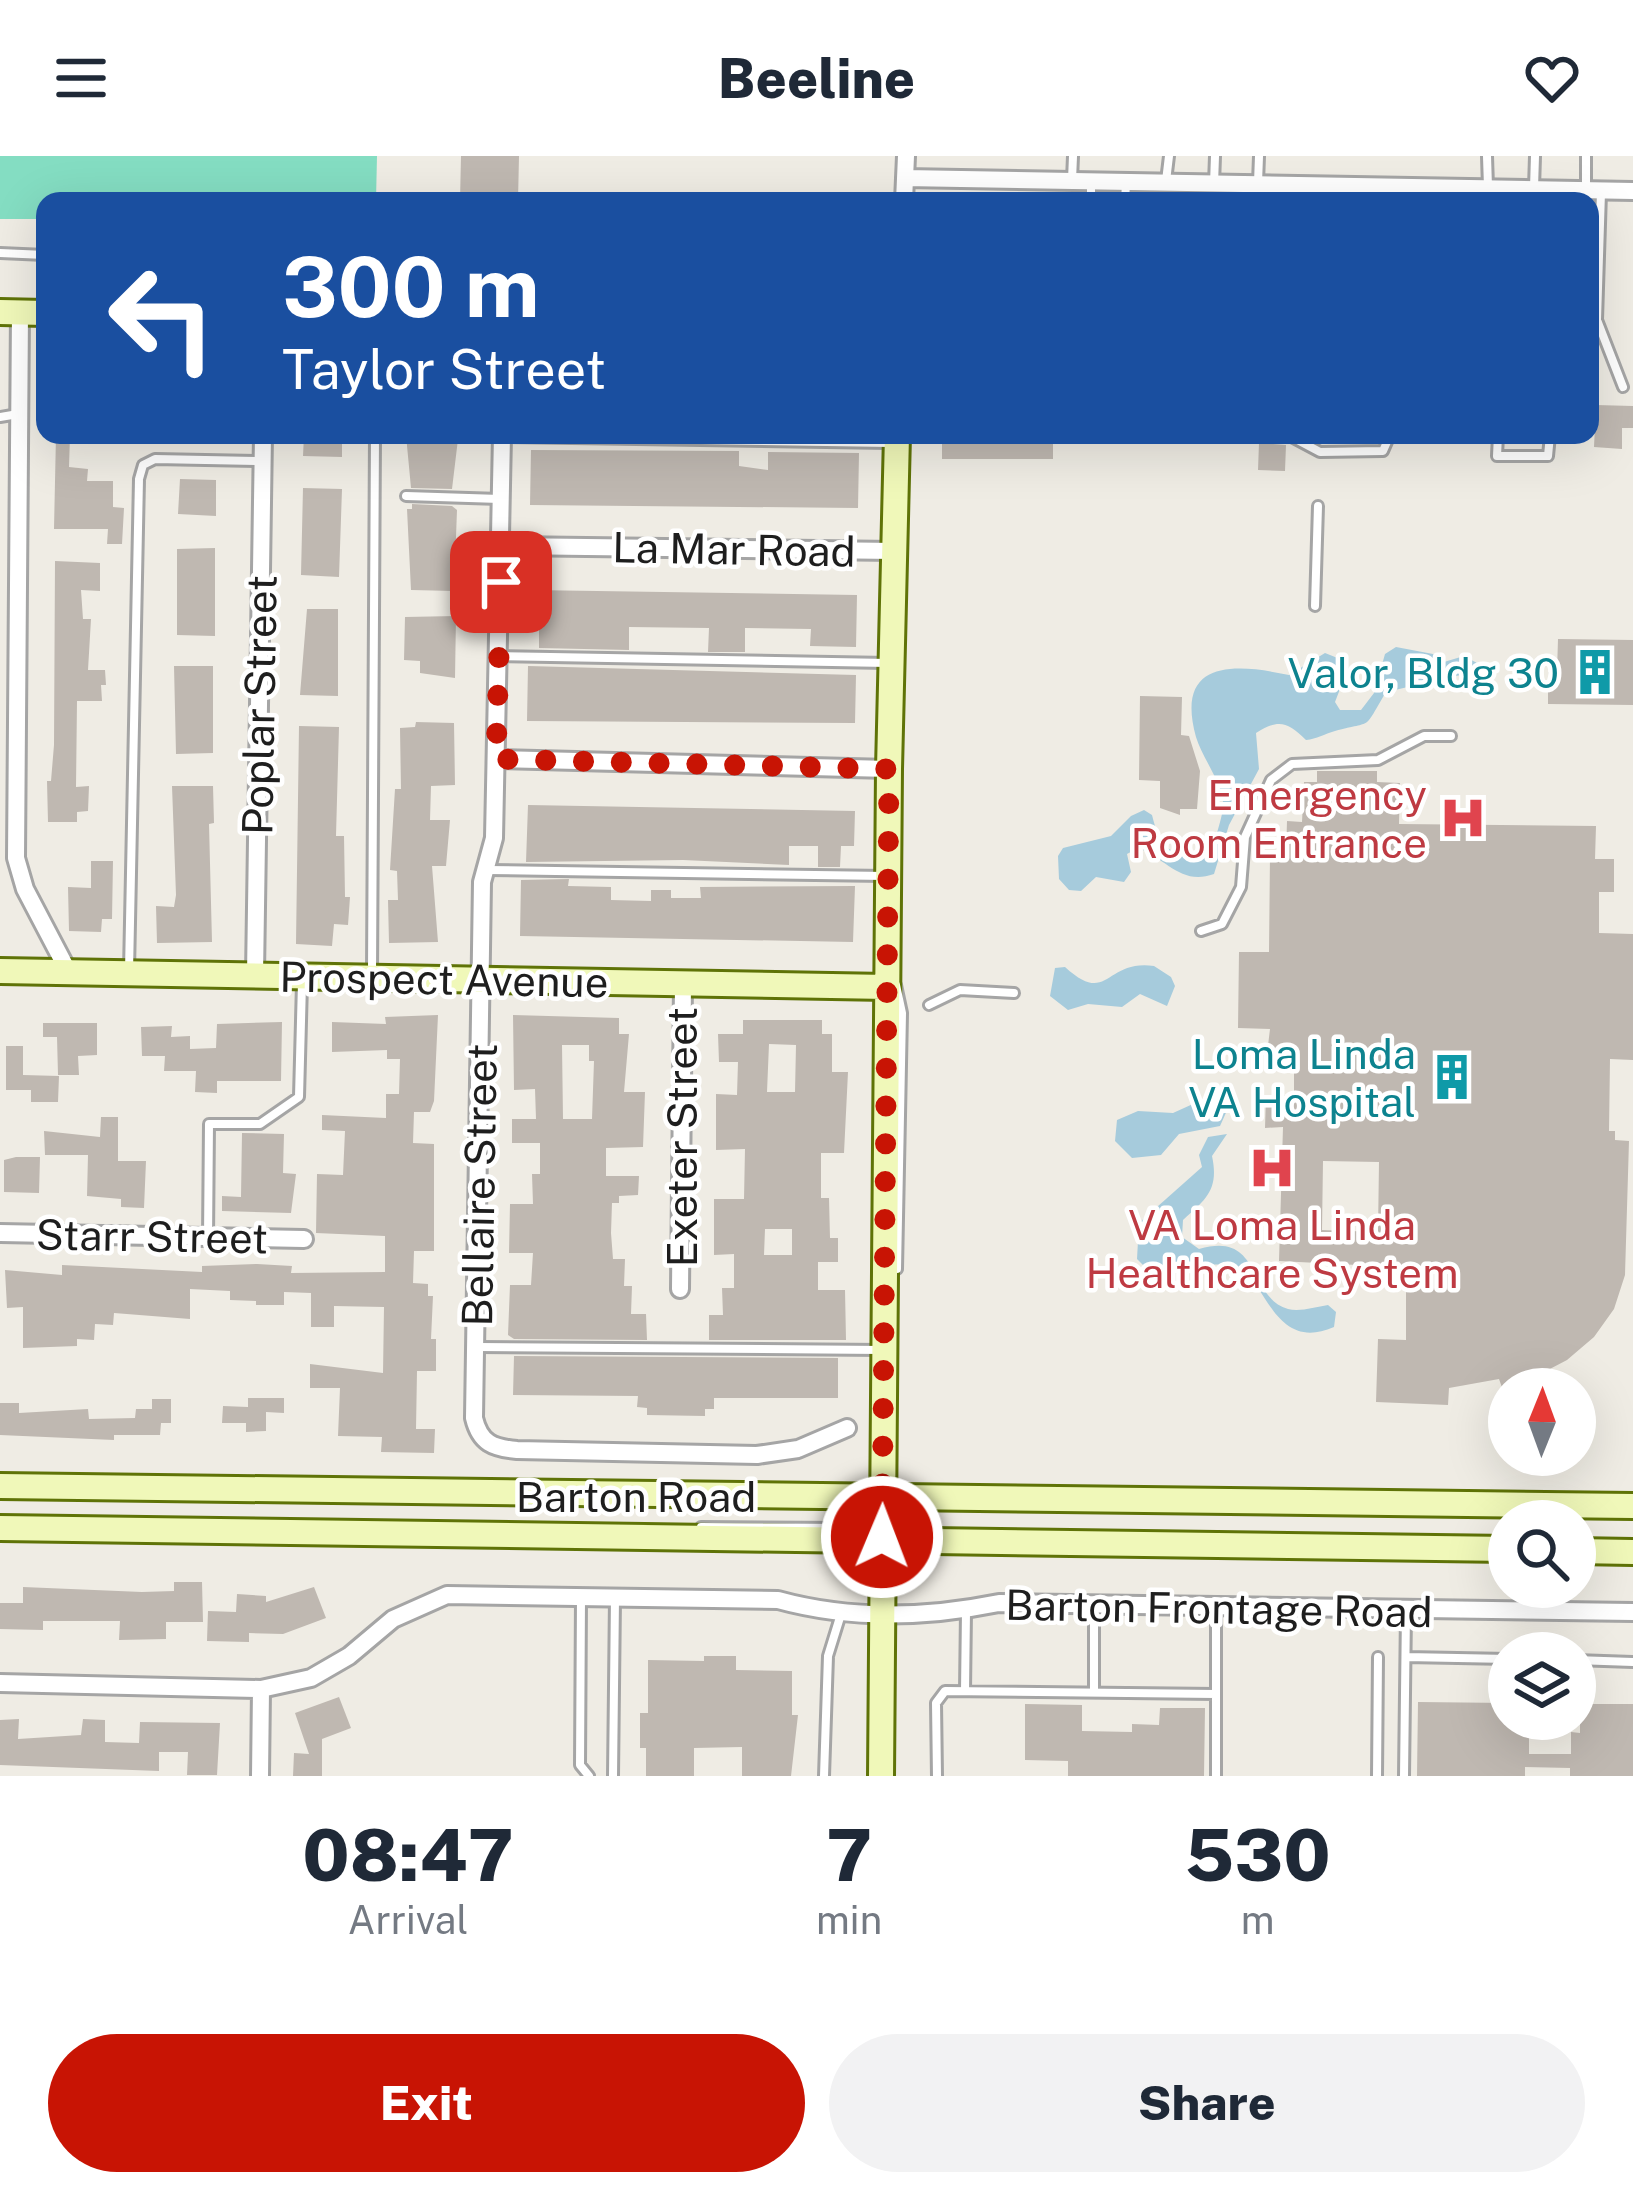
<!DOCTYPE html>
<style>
:root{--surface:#fff;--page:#f2f2f3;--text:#1f2937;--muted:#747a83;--accent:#c81404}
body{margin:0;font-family:"Public Sans",sans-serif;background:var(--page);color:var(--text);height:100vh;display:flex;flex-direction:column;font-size:45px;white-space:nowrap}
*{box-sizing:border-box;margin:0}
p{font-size:39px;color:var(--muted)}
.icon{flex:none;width:66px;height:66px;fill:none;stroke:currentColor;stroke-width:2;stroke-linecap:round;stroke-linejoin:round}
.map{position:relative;height:1620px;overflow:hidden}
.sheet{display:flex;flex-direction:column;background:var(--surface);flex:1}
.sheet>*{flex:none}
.top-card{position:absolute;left:36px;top:36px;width:1563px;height:252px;border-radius:24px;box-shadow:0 12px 48px #0002;background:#1a4fa0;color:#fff;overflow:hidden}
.needle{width:78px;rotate:1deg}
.controls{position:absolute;left:1488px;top:1212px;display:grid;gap:24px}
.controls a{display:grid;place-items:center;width:108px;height:108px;border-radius:50%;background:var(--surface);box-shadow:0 12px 48px #0002;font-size:60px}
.pin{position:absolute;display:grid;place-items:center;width:102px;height:102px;color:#fff;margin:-51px;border-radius:24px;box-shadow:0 6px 18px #0006}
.me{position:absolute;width:132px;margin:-66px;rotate:1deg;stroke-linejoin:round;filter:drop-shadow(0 0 9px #0008)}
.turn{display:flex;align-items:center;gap:42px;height:252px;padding:0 48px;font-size:54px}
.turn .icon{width:156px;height:156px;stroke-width:2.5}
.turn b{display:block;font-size:84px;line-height:102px}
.eta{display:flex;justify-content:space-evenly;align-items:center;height:204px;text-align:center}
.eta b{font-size:72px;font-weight:800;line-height:84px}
.button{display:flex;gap:24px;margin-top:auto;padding:24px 48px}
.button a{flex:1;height:138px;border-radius:72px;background:var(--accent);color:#fff;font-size:48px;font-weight:800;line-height:138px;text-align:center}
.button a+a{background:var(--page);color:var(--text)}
header{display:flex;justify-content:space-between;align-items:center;height:156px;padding:0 48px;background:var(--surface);font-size:54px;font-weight:800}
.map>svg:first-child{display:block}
.pitch{fill:#84ddc2}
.water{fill:#a6cbdc}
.building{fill:#bfb8b1;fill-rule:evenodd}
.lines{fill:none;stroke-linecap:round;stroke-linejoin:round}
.lane-casing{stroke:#a5a5a5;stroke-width:14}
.street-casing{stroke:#a5a5a5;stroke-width:22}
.secondary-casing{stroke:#5f7307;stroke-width:30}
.lane{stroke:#fff;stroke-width:8}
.street{stroke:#fff;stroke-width:16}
.secondary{stroke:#f0f8b9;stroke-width:24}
.route{stroke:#c81404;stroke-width:21;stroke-dasharray:0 37.8}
.labels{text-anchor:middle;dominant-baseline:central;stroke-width:9;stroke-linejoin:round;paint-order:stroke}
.street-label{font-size:42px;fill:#1e1e1e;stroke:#fff}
.culture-label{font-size:42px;fill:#0d838f;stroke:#fff;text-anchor:end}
.health-label{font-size:42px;fill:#be3a42;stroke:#fff;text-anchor:end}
</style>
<header><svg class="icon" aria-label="menu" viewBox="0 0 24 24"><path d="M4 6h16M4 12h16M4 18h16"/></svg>Beeline<svg class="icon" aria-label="heart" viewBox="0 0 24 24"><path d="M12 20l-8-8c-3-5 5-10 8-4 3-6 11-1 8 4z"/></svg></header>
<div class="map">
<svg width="1633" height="1620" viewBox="0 0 1633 1620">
<rect width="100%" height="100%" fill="#efece4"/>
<path class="pitch" d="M0 0H377L376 45H45V63H0Z"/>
<path class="water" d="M1396 491 1433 498 1444 506 1464 500 1477 507 1465 518 1386 536C1362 576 1375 564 1335 575 1324 578 1317 583 1306 584 1287 565 1278 563 1256 577L1259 613 1229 669 1214 718C1181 730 1167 703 1138 692L1127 698 1131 716 1124 726 1096 721 1081 735 1069 734 1059 723 1058 700 1063 692 1111 680 1131 660 1144 654 1152 659C1161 697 1179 709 1214 687 1217 676 1222 662 1223 651 1225 630 1202 602 1196 581 1174 502 1237 508 1289 519L1325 497 1340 503 1345 520 1335 546 1340 554H1361L1374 537 1385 498Z
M1154 810 1171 821 1175 830 1167 850 1140 838 1122 851 1088 848 1068 854 1050 840 1055 812 1065 811C1109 851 1104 803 1154 810Z
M1215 938 1229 950 1220 970 1179 978 1161 999 1132 1002 1115 985 1117 964 1138 955 1173 957Z
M1227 978 1212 1000C1219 1033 1207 1043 1183 1064L1182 1081 1199 1093C1262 1074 1247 1141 1288 1153 1300 1156 1315 1151 1328 1149L1336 1156 1334 1171C1275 1197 1266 1126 1239 1111 1229 1105 1165 1112 1145 1111L1137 1103 1139 1067 1202 1011 1199 999 1208 981Z"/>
<path class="building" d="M461 0H519L518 45H460Z
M1596 249 1633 250V272H1622V293L1594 291Z
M56 279H70L69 311 88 313 87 325H113V351L124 352 122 388H107L108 373H54Z
M304 279H342V301L303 300Z
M406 279 458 283 452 333 411 332Z
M942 279H1053V303H942Z
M1259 287 1286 289 1285 315 1258 314Z
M531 294 739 295V310L768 314V296L859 297 858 352 530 349Z
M180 323 216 324V360L178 358Z
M303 332 342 333 339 421 301 419Z
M412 348 452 350 457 354 454 435 411 434 407 353H412Z
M215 392V480L177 479V393Z
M55 405 100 407V435L81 434 83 463H91L88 514H105L106 529H101L102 545H77L76 631 89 630 88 655 77 656V666H48L47 625H51L54 589Z
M530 434 857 439 856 491 810 490 811 473 745 472V496H708L709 472 629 471V494L539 492V469H530Z
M307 453H338V540L300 539Z
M456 460 455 522 420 517V505L404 504 405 461Z
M1558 483 1633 484V549L1548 548V516H1557Z
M174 510H213V597L176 598Z
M528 510 856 519 855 567 527 565Z
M1140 540 1182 541 1181 579 1189 580 1200 615 1197 653H1180V659L1160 652V625L1139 624Z
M416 566 454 567 455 629 431 630 430 664H450L446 710H432L438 786 389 787 388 744H398L397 715 390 714 395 633H401L400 572 415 571Z
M299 570 339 571 336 680H344L345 741H350L348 769 334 768 332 790 296 788Z
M1317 615H1377V626L1400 627 1399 668 1596 670 1595 703H1614V736H1599V777L1633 778V904L1610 903 1609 975H1615V984L1629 985 1625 1119 1614 1153 1594 1181 1567 1204 1504 1237 1499 1223 1449 1232 1448 1249 1376 1246 1378 1183 1406 1184V1117L1377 1116V1110L1279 1105 1283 971 1265 972 1266 939H1294V898H1267L1270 873 1238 872 1239 796H1269L1270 699H1286L1287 665 1302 666 1304 626H1317ZM1323 1005 1379 1006 1378 1076 1322 1074Z
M172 630H213L214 667 209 668 212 786 157 787 156 750 174 751 176 739Z
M528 649 855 655 854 690H841L840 711H818V690H789V709L683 704 526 706Z
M91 705H113L112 763H102L101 776 69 775 68 731 91 732Z
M569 723 568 730 611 731V744L651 745V734H671V742H701L700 731 855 730 853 786 520 780 521 724Z
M438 859 434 945 430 956H414L413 987 434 988V1095H414L413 1127 428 1128V1140H433L431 1183H436V1215H417L416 1273H435L434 1297 381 1296 382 1281 338 1280 340 1232H310V1208L383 1217 384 1151 334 1150V1171H311V1137L284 1136V1149H256V1145L230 1144V1135L190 1133V1163L114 1157 113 1169 95 1168 94 1184 77 1183V1190L23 1192V1151L7 1152 5 1114 62 1119V1109L202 1116V1110L257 1108 292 1110 291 1117 385 1116V1080L316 1077 317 1018 343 1019 345 975 322 974V959L386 962V938H399L400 903H387V894L332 896V866L386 868 385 861Z
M513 859 619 862V878H629L624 936H645L643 991 606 992V1020H639L638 1039 619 1040V1047H612L611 1077 613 1103H625L624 1130H632L631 1158H646L647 1184 514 1183 508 1179 510 1129H531L533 1097H509L510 1048H533L532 1018H540V987H512V963H536L535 933 514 934ZM562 889H589V905H594L592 963H563Z
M743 864H822V878H832V916H848L844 997H821V1042H829L830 1082H838V1106H818V1134H845L846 1184H709V1159H723L722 1132H734V1098L714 1099V1043H744L745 993 716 994V938L737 939 738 906H719L718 878H743ZM769 888 796 889 795 936H767ZM765 1073H792V1099H764Z
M282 866 281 925H217V937L195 936 196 915H164L165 900H142L141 871 172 870 171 881 190 880V893L216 892 217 868Z
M43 867H97V899L78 900 79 919H58L57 881H43Z
M6 890H23V919L59 920 58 946H31V934H6Z
M101 961H118V1005H146L144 1052 121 1051V1043L87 1040 88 999H45L44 975 100 981Z
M242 977 284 978 283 1017 296 1018 291 1057 222 1055V1040L241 1041Z
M16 1001H40L39 1037 4 1036V1004Z
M514 1200 838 1202V1242H714V1253H705V1260L647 1259V1252L637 1251 638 1240 513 1239Z
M248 1242H284V1257L266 1256V1275L246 1276V1267H222L223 1250 248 1251Z
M152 1243H171V1267H161L160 1279H114V1284L0 1279V1247H19V1257L88 1253 89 1263 135 1262 136 1253H152Z
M174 1426H202L203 1466H166V1483L119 1484 120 1465H43V1474L0 1473V1447H23V1431L142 1436 174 1435Z
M314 1431 326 1462 283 1478 249 1477V1486L207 1485 208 1455 236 1456 237 1438 266 1440V1446Z
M704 1500H736V1514L792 1515V1559H798L791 1620H742V1591L694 1592V1620H646V1592H640V1557H648V1504L704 1505Z
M339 1541 351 1572 322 1583V1620H293L294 1597 309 1598 295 1557Z
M1418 1546 1509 1547V1563H1518V1575H1529V1598H1571V1576L1580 1577V1548H1633V1620H1570V1612L1525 1611V1620H1417Z
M1025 1548 1082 1549V1575L1132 1576V1568L1159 1569 1160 1552H1205L1204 1620H1068V1605L1025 1604Z
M19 1563 18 1583 81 1579 83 1563 105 1564V1586L139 1587 140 1566 220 1567 217 1619H187L188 1596H159V1615L0 1609V1564Z"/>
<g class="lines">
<defs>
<path id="lane" d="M1487 0 1488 31
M1072 24 1073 0
M1166 25 1169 0
M1258 27 1259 0
M1214 28 1215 0
M1534 32 1535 0
M1586 34V0
M1601 36 1597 164 1623 231
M1091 45V27
M1125 45 1126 27
M0 97 45 99
M0 261 18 258
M1288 279 1320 296 1383 295 1390 279
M1498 279 1497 300H1548L1550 279
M503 281 890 287
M406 340 500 343
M1315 450 1318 350
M501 500 888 507
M487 714 886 720
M1201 775 1222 768 1241 731 1245 681 1271 624 1292 608 1378 604 1424 580H1451
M129 815 139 323 143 309 155 303 262 305
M372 817 375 279
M896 829 902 857 897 1113
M929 849 960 834 1014 837
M208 1082 209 968H260L299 941 302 827
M478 1191 883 1194
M701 1371 849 1372 875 1361
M581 1442 580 1609 589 1620
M1094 1449V1536
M1406 1501 1509 1503
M1575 1504 1633 1506
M965 1535 966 1455
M613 1620 615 1442
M824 1620 828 1500 841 1458
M937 1620 936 1547 945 1535 1216 1538
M1216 1620V1452
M1377 1620 1378 1501
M1404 1620 1406 1455"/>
<path id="street" d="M905 22 1633 35
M904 45 906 0
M20 156 16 702 25 733 68 815
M502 279 494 682 482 726 474 1262C480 1287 493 1292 517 1294L757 1299 798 1293 847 1272
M501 390 894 395
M496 603 889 613
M255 819 263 279
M0 1077 304 1083
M680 1133 683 828
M0 1527 261 1533 311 1522 349 1500 393 1463 447 1439 778 1444C851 1464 925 1462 999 1447L1633 1456
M260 1620 261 1533"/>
<path id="secondary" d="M0 156 45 157
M0 815 887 831
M0 1330 1633 1350
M0 1372 1509 1393
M1575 1395 1633 1396
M881 1620 889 613 897 279"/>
</defs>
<use href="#lane" class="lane-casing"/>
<use href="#street" class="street-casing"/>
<use href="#secondary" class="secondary-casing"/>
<use href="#lane" class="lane"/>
<use href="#street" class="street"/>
<use href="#secondary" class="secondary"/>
</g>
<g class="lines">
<path class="route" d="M501 426 496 603 889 613 882 1381"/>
</g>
<defs>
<symbol id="building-bare" viewBox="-9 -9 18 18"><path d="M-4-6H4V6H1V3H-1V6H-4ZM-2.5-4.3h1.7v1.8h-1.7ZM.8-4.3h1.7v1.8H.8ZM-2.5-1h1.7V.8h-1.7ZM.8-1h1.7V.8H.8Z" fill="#0f9aa8" stroke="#fff" stroke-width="2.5" paint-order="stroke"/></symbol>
<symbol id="hospital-bare" viewBox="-9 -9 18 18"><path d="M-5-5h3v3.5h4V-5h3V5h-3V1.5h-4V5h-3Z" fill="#e0444e" stroke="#fff" stroke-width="2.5" paint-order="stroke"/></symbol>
</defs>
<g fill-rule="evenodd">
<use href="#building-bare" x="1562" y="483" width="66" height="66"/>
<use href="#hospital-bare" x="1430" y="629" width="66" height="66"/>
<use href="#building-bare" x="1419" y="888" width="66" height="66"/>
<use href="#hospital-bare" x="1239" y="979" width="66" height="66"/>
</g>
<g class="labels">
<g class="street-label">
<text transform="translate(734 393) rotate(1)">La Mar Road</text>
<text transform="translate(259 549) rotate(-89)">Poplar Street</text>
<text transform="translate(444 823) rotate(1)">Prospect Avenue</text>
<text transform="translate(681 981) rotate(-90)">Exeter Street</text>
<text transform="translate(479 1029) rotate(-89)">Bellaire Street</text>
<text transform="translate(152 1080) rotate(1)">Starr Street</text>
<text x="636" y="1340">Barton Road</text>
<text transform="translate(1219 1452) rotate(1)">Barton Frontage Road</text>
</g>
<g class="culture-label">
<text x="1559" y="516">Valor, Bldg 30</text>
<text x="1416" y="897">Loma Linda<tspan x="1416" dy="48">VA Hospital</tspan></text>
</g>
<g class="health-label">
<text x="1427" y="638">Emergency<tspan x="1427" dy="48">Room Entrance</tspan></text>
<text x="1272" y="1068" text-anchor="middle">VA Loma Linda<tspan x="1272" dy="48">Healthcare System</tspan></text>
</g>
</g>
</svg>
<div class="controls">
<a><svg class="needle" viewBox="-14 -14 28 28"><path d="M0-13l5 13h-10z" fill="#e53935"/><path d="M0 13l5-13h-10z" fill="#747a83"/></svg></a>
<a><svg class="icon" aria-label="search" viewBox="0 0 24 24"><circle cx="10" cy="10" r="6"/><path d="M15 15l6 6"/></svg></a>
<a><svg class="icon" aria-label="layers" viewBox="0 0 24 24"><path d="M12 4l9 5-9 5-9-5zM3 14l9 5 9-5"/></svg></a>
</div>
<div class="pin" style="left:501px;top:426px;background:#d93025"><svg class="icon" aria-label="arrive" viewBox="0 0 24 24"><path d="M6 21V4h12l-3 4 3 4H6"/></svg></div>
<svg class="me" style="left:882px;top:1381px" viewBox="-20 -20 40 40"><circle r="17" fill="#c81404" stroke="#fff" stroke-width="3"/><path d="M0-11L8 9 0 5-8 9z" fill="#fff"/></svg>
<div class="top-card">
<div class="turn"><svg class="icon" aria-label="left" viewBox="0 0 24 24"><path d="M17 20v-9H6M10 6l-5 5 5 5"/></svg><div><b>300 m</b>Taylor Street</div></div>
</div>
</div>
<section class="sheet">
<div class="eta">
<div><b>08:47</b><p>Arrival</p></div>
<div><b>7</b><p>min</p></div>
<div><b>530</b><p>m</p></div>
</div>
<div class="button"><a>Exit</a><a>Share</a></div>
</section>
